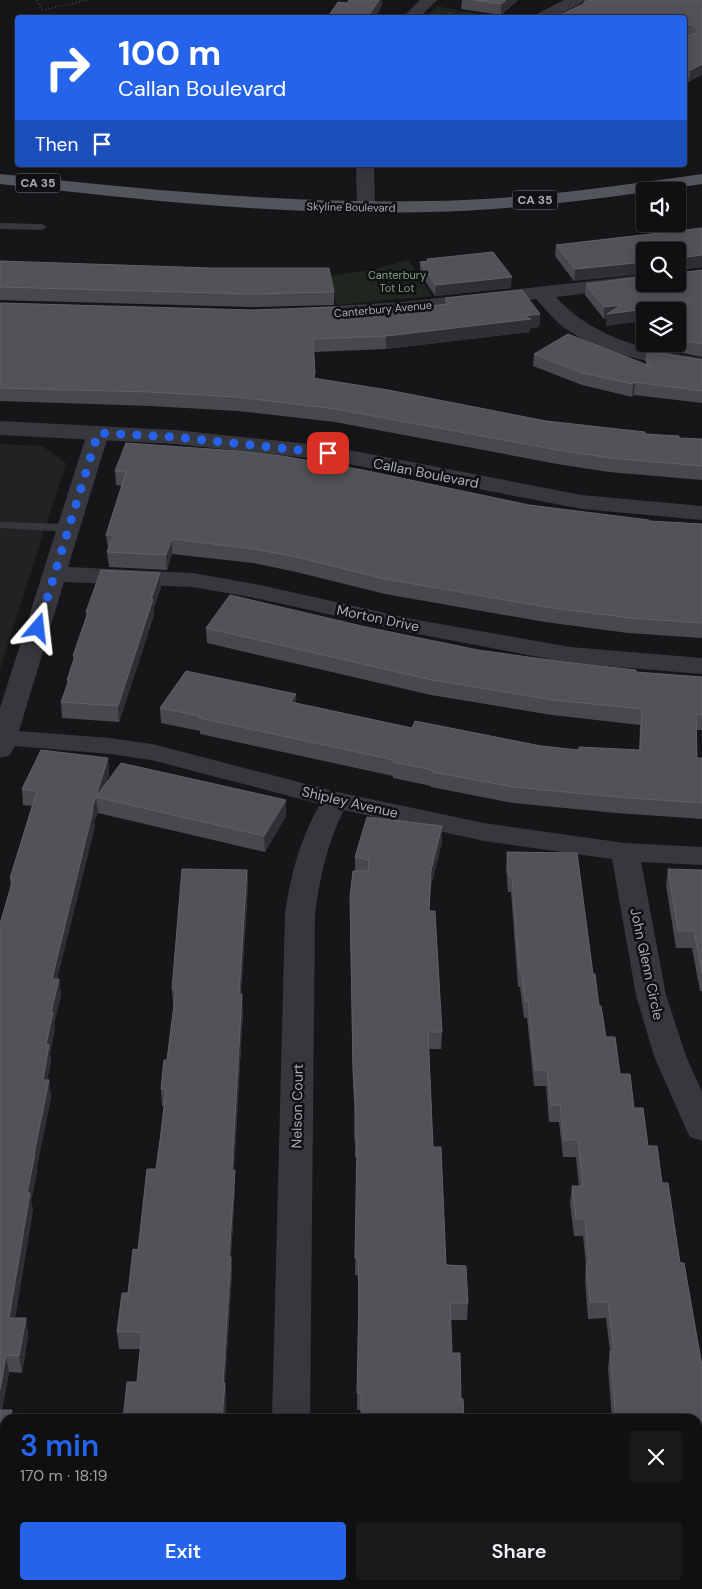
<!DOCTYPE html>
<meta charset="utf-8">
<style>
:root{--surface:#101012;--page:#19191b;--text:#f1f3f6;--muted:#9c9d9f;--line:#303032;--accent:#2563eb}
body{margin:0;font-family:"DM Sans",sans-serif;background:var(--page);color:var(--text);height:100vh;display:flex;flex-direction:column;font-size:19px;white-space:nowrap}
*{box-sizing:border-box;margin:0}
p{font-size:16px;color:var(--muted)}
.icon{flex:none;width:28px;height:28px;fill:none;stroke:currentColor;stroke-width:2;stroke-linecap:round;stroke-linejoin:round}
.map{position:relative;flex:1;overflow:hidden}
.details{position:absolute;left:0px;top:1414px;width:702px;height:176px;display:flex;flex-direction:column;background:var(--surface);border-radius:15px 15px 0 0;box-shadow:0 2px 12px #0003,0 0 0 1px var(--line)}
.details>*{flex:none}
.banner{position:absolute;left:15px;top:15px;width:672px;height:152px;border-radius:5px;box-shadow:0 2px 12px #0003,0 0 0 1px var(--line);background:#2563eb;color:#fff;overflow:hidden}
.fabs{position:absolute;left:636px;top:182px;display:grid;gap:10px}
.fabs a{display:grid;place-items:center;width:50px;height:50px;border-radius:5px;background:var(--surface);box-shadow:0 2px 12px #0003,0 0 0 1px var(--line);font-size:25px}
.pin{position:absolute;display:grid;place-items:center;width:42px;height:42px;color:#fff;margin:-21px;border-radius:10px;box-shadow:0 2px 8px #0006}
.me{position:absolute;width:55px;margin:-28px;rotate:17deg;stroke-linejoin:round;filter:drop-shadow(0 0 4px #0008)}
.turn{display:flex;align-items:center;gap:18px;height:105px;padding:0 20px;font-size:22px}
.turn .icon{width:65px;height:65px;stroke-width:2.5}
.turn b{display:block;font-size:35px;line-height:42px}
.then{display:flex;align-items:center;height:48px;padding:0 20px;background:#0003;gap:10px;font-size:19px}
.round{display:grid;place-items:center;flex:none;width:52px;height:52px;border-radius:5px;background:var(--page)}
.summary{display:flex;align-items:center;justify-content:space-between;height:85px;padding:0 20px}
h1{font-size:30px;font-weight:600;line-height:38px;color:var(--accent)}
.cta{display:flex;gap:10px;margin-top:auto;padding:10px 20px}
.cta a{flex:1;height:58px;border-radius:5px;background:var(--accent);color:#fff;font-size:20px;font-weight:600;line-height:58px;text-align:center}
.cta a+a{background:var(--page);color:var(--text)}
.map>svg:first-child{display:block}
.built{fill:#222225}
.green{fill:#1e261f}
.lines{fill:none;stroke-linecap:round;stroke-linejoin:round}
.path{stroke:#3d3f44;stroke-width:2;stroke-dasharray:1 2.5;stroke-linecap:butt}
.service{fill:#37383d;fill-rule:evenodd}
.minor{fill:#37383d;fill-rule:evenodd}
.tertiary{fill:#37383d;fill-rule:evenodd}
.primary{fill:#53555c;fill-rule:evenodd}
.wall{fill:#47494d}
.shaded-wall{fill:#2f3033}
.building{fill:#525359;stroke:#5f6168}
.route{stroke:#2563eb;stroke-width:9;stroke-dasharray:0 16.2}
.labels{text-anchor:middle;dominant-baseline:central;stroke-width:5;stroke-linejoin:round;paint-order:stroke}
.far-street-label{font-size:11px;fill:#a8adb8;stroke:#111113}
.far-park-label{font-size:11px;fill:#7fa381;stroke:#111113}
.shield{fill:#111113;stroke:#7b7e86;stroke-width:1}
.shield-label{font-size:12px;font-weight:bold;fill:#a8adb8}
.street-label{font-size:14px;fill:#a8adb8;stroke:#111113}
</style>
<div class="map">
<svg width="702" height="1589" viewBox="0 0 702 1589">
<rect width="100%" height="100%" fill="#161618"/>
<path class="built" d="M0 444 42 446 66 463 0 669Z"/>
<path class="green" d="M437 6 494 17H425Z
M408 260 432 296 337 305 328 276 376 269Z"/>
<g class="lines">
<path class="path" d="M37 0 42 10 88 0
M445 12 466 18"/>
<path class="service" d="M0 223 42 224 47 227 42 230 0 229Z
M0 522 69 524 75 528 69 532 0 528Z"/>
<path class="minor" d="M420 0H437L419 18H402Z
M564 0H584L581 3 553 18H533L535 15Z
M356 165H374L375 208 373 212 366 214 359 212 357 208Z
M645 275V284H653L652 285 556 297C594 339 648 351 702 358V370C655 364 603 355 563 327 553 319 545 308 536 299L403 314 301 320 294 318 291 314 294 310 301 308 403 302Z
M98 426 106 428 109 433 68 567 193 573 260 585 412 619 570 647 702 658V674L570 663 412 633 260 599 193 587 64 582 19 731 110 738 152 744 337 792 484 823 625 843 702 847V865L641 862 666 995 686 1056 702 1092V1141L690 1137 686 1129 654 1056 636 995 612 859 484 841 344 810C327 843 320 877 315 913L310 1419H272L285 913C292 871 299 842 320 804L151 760 110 754 15 746 9 756 0 758V708L87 433 90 428Z
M268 1585H308V1588L269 1589Z"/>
<path class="tertiary" d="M0 421 175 430 328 446 582 495 702 506V520L582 509 328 460 175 444 0 435Z"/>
<path class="primary" d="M0 174C142 189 284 204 427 201 519 200 611 187 702 174V184C612 197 521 210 429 212 286 216 142 200 0 184Z"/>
</g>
<path class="wall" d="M462 0H518L501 15 461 9Z
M584 0H702L689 82 685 80V37L690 36 685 35 583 3Z
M702 228V267L678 270V273L702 270V357L649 346V344H678V311L606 326 607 319H604L585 295 586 284H645L678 251 574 281 555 256 556 245Z
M427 259 511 288 435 296 420 273V262L427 261Z
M0 261 334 292V305L252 307 0 300Z
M445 298 540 314 539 327 530 328V332L386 349 314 352 315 379 546 421 679 438 702 439V480L609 472 557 464 335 422 238 411 151 406 0 401V303L338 315 445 305Z
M648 351 702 360V403L634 395 632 397 582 385 533 366 534 354 646 364Z
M115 471 529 505 649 521 702 524V638L628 633 545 622 385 594 292 571 253 563 172 554 167 570 109 567 107 552 108 549 106 535 122 486 116 485Z
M160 573 161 588 153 610 154 615 119 722 62 718 61 702 67 685V680L74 660 73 656 87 617 86 612Z
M366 627 478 650 636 672 702 677V730H696L697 758H702V819L616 813 513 803 431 787V786L393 778V776L200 734V731L161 723 160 708 296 703 412 728 541 746 579 750H639L640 725 552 715 431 695 207 643 206 628Z
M108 758 109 774 107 782 286 816 265 852 98 813V812L94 822 95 826 57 979H59L61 995 54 1023 55 1028 50 1053 51 1062 47 1080 51 1097 37 1166V1171L31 1201 33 1210 15 1318H26L28 1335 22 1373 9 1372 2 1410H12L13 1419H5V1567L4 1570H0V924L11 888 10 878 32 806 23 805 22 789Z
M442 842 431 886 429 911 442 1032 441 1049H429L433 1147 446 1265 468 1303 467 1320H450L361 1410H357L358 1314V1275H355L357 1157H355V1116L353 1084 350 912 355 871V857Z
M507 852 577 853 593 974H595L599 1006H601L606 1037H615L620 1074H630L634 1108H643L648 1146H657L662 1183H668L680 1263H684L702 1366V1589H652L651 1585H698V1419H612L608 1368 610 1351 606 1318 588 1319 585 1280 586 1265 583 1236H574L570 1203 572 1186H579L576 1157H563L559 1122H549L546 1086H534L527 1018H524L520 987H518L511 892H508L506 868Z
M668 869 702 870V991H700L692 948H676L666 885Z
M247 870 248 886 241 994 243 1011 234 1170H235V1187L231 1257 232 1274 225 1383 226 1400 225 1419H123L137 1382 140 1349H119L117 1332 128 1293 156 1169 164 1106H162L161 1089 167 1060 174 1005H173L172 989Z"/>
<path class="shaded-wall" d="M379 0H382V6L375 18H367Z
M506 0H518L501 15V4Z
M702 64V75L689 82 691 70Z
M702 255V267L678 270V258Z
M645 262V274L574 281 575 269Z
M512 277 511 288 435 296 436 285Z
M621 305 654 308V311H645V321L606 326 607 319H604V307Z
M540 314 539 327 530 328V332L386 349V336Z
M635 382 634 395 632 397 633 384Z
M172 539V554L167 570 166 555Z
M160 573 161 588 153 610 154 615 119 722 118 706Z
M296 694V710L291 702Z
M108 758 109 774 102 798 96 797 98 812 94 822 95 826 53 995 52 979 92 809Z
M286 800V816L265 852 264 836Z
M442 826V842L431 886 428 927 431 870Z
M247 870 248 886 239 1011V994Z
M59 979 61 995 54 1023 55 1028 50 1053 51 1062 44 1097 43 1080 46 1045 51 1012Z
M242 994 243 1011 233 1187 232 1170Z
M49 1080 51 1097 37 1166V1171L31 1201 33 1210 12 1335 9 1318 27 1193 34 1154Z
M235 1170V1187L230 1274 229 1257Z
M231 1257 232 1274 224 1395 225 1383 226 1400 225 1419H222L223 1383Z
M26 1318 28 1335 22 1373 19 1356Z
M6 1355 9 1372 0 1421V1390Z
M12 1410 13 1419H10Z
M5 1446V1473L3 1458Z
M5 1535V1567L4 1570 2 1553Z"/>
<path class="building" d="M349 0H379L367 18H327L338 2 347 3Z
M474 0H506L501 4Z
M591 0H702V64L691 70 685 68V37L695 34 698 31 694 25 686 24 685 25V18H554Z
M702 228V255L678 258V273L702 270V344L678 340V311H653L654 308 607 314 621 305 604 307 586 284 645 276V284H678V251H645V262L575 269 556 245Z
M493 252 512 277 436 285 420 262 428 261 427 259Z
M0 261 210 268H329L334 292 252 294 0 287Z
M522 290 540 314 524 316 531 319 386 336 313 339 315 373 313 378 388 390 546 421 645 432V434L679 436V438L702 439V466L610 458 558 450 335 409 237 397 150 392 0 388V303L252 310 336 307 338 315 449 304 445 298Z
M568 334 650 366 646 361 648 351 702 360V391L635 382 633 384 583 373 534 354Z
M126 443 238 451 282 456 363 470 529 505 649 520V521L702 524V623L630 618 546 607 385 579 292 556 253 549 172 539 166 555 107 552 114 535H106L126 472 115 471Z
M101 570 160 573 151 599H153L118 706 61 702 69 680H67L75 656H73L88 612H86Z
M230 595 366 627 478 650 564 662 636 670V672L702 677V715L696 714 697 758H702V803L617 797 514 787 432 772V770L393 762 394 760 199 718 200 716 160 708 186 671 296 694 291 702 412 728 415 721 541 746 579 750V747L640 750 642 709 553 700 432 680 206 628Z
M41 750 108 758 92 809 93 810 52 979H59L51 1012H53L46 1045H49L43 1080H49L34 1154H35L27 1193H30L9 1318H26L19 1356 6 1355 0 1390V924L13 879 10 878 37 791 22 789Z
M121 763 286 800 264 836 96 797Z
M367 817 442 826 431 870 429 911H435L442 1032H428L433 1147H441L446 1265 466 1266 468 1303H450L452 1353H460L461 1399H463L464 1419H361V1393H357L359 1303 358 1258H355L357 1140H355V1102L353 1068 350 896 353 871H368L369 860 355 857Z
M507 852 577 853 593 974H595L599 1006H601L606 1037H615L620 1074H630L634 1108H643L648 1146H657L662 1183H668L680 1263H684L702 1366V1589H656V1585H698V1419H616L610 1351H614L608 1302H590L586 1264 589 1263 585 1219H576L572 1186H583L578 1140H564L560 1105H551L547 1070H535L528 1001H525L521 970H519L512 876H509Z
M182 869 247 870 239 994H242L232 1170H235L229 1257H231L223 1383H225L222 1419H123L127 1382H137L142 1332H117L122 1293H128L133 1249 138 1250 147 1169H156L161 1133 166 1089H161L164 1060H167L176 989H172Z
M668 869 702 870V973L694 931H678Z
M0 1410H12L10 1419H5V1446L3 1458H5V1535L2 1553H0Z
M89 1585H191L192 1589H90Z
M387 1585H492L491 1589H387Z"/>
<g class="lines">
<path class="route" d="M38 628 98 433 175 437 328 453"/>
</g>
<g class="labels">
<g class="far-street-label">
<text transform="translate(351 207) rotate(1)">Skyline Boulevard</text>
<text transform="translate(383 309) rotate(-5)">Canterbury Avenue</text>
</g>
<g class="far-park-label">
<text x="397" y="275">Canterbury<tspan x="397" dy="13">Tot Lot</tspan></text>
</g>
<g class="shield">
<rect x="15.5" y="173.5" width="45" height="19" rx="4"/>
<rect x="512.5" y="190.5" width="45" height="19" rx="4"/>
</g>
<g class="shield-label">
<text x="38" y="183">CA 35</text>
<text x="535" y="200">CA 35</text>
</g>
<g class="street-label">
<text transform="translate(426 473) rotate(11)">Callan Boulevard</text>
<text transform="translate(378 618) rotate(12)">Morton Drive</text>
<text transform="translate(350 802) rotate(13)">Shipley Avenue</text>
<text transform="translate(647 964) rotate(78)">John Glenn Circle</text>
<text transform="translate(297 1106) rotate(-89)">Nelson Court</text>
</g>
</g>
</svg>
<div class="fabs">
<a><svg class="icon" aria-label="sound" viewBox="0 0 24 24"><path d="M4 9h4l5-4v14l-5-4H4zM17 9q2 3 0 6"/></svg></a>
<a><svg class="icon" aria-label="search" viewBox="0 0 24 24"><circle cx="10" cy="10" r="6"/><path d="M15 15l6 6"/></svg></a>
<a><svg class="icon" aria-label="layers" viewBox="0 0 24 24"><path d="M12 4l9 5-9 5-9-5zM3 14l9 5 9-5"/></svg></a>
</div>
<div class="pin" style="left:328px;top:453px;background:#d93025"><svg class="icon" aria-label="arrive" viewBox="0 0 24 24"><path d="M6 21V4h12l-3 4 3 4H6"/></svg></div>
<svg class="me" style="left:38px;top:628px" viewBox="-20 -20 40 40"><path d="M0-17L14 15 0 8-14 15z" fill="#2563eb" stroke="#fff" stroke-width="4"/></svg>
<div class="banner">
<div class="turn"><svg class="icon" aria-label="right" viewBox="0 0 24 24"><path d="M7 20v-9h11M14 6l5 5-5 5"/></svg><div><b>100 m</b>Callan Boulevard</div></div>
<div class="then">Then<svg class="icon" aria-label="arrive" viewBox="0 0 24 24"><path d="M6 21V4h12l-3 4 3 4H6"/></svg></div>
</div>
<section class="details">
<div class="summary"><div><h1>3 min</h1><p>170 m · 18:19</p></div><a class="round"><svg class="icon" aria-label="close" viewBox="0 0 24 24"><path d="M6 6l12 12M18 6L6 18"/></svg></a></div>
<div class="cta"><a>Exit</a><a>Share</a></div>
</section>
</div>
